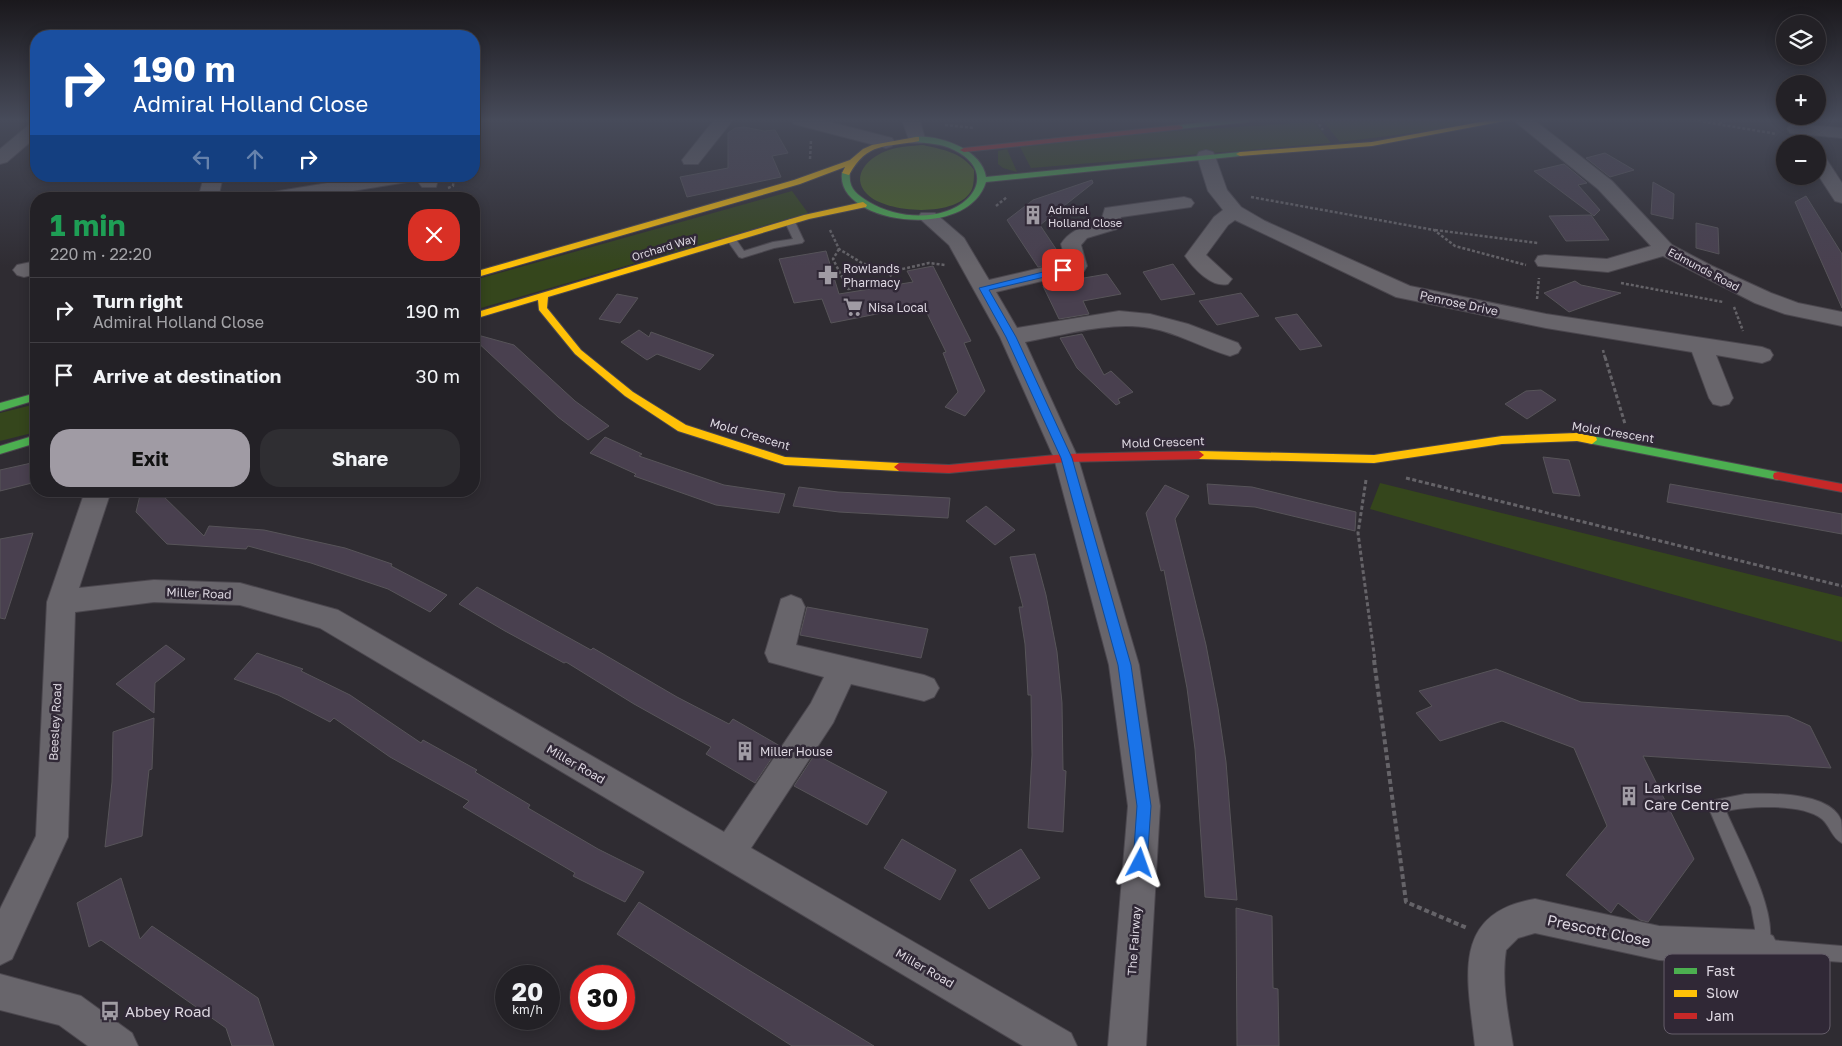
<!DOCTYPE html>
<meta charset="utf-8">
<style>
:root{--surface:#232126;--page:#2f2e32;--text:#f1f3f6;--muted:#a3a3a7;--line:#403e43;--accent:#a09ba4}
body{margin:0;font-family:"Golos Text",sans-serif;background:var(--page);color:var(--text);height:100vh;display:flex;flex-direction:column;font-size:19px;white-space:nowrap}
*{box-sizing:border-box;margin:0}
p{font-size:16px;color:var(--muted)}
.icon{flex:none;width:28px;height:28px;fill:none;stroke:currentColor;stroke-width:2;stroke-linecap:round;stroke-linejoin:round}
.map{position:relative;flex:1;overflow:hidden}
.details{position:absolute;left:30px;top:192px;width:450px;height:305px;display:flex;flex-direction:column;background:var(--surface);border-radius:20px;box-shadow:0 2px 12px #0003,0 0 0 1px var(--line)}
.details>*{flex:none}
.guide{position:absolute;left:30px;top:30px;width:450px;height:152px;border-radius:20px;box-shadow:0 2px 12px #0003,0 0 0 1px var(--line);background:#1a4fa0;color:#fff;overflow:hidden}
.fabs{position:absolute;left:1776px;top:15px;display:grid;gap:10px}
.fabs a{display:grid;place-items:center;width:50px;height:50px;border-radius:50%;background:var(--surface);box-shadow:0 2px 12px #0003,0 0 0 1px var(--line);font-size:25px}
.speed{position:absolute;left:495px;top:965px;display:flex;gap:10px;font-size:25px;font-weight:700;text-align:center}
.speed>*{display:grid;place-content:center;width:65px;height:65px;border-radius:50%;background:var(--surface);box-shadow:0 2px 12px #0003,0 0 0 1px var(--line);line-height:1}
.speed small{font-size:12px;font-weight:400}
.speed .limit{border:8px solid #d22;background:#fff;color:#111}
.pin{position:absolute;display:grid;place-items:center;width:42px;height:42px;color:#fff;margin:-21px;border-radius:10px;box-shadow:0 2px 8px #0006}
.me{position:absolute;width:55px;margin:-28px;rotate:4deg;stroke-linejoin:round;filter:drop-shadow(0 0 4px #0008)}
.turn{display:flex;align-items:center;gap:18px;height:105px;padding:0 20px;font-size:22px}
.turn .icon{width:65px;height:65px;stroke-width:2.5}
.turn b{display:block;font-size:35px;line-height:42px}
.lanes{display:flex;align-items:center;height:48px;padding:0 20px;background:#0003;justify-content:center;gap:25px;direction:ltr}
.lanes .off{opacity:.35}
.round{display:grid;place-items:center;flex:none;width:52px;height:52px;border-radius:20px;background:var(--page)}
.headline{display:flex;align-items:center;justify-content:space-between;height:85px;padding:0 20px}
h1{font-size:30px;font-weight:700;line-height:38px;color:#1e9e55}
.action{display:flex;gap:10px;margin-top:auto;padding:10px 20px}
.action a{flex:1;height:58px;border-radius:20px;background:var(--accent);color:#111;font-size:20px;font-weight:700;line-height:58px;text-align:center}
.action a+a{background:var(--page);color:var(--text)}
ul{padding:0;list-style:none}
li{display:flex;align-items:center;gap:15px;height:65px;padding:0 20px;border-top:1px solid var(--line)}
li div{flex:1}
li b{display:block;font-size:19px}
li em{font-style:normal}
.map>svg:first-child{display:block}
.green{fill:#35461c}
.forest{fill:#4a6422}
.building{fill:#49404f;stroke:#575459}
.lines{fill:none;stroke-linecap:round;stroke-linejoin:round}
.lane-casing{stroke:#4b474e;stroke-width:2}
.street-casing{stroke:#4b474e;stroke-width:2}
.fast-casing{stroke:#4b474e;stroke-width:2}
.slow-casing{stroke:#4b474e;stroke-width:2}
.jam-casing{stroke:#4b474e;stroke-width:2}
.path-far2{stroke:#656368;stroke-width:2.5;stroke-dasharray:3 2;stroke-linecap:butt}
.path-far1{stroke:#656368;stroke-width:3;stroke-dasharray:4 2.5;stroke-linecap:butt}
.path{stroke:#656368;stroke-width:4;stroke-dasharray:5 3;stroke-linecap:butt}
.lane{fill:#68656b;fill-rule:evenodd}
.street{fill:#68656b;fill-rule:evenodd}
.fast{fill:#4caf50;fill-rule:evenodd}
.slow{fill:#ffc107;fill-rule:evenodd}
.jam{fill:#c62828;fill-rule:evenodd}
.route{fill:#1a73e8;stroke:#114b97}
.labels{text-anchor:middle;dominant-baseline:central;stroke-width:5;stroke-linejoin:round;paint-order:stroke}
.far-poi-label{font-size:11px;fill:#ddd7e1;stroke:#302836;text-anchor:start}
.far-street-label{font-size:11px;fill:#ddd7e1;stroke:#302836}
.poi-label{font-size:12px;fill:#ddd7e1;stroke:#302836;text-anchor:start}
.street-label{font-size:12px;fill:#ddd7e1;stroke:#302836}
.near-poi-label{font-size:15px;fill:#ddd7e1;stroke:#302836;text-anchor:start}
.near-street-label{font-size:15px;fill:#ddd7e1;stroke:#302836}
.key{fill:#302836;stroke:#645d69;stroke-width:1}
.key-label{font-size:14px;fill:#ddd7e1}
</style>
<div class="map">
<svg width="1842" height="1046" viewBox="0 0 1842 1046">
<rect width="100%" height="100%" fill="#2f2c32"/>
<path class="green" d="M1491 120 1436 130 1340 142 1323 121Z
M1314 122 1331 143 1031 168 1020 147 1159 132Z
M1007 149 1017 172 1003 168 998 164V151Z
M792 191 808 213 474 310V280Z
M36 404V432L0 441V413Z
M1380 483 1842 597V642L1370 509Z"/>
<path class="forest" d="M923 145C944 150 961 152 974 170 974 176 974 184 972 189 960 218 886 214 867 194 849 175 870 156 889 150 900 146 912 146 923 145Z"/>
<path class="building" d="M744 127 764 131 775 130 788 153 772 156 781 177 687 197 680 177 728 168V133L735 128Z
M1605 153 1634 170 1610 177 1586 158Z
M1564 164 1587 183 1578 185 1600 210 1594 216 1534 171Z
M1092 180 1093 183 1040 225 1064 261 1038 267 1007 220 1033 200Z
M1653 182 1674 194 1673 219 1651 214Z
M1806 196 1842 254V308L1795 202Z
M1591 215 1609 240 1566 241 1549 216Z
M1696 223 1718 228 1719 254 1696 248Z
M826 251 839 294 913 282 907 271 933 266 971 341 964 343 985 391 965 416 945 407 958 392 943 353 946 352 923 305 831 323 822 299 794 303 779 259Z
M1173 264 1195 294 1161 300 1143 272Z
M1107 274 1121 294 1083 301 1089 314 1059 319 1043 286 1049 285 1047 282 1075 275 1078 279Z
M1575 281 1581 285 1621 293 1569 312 1544 293Z
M1241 293 1259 316 1217 325 1199 301Z
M617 294 638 298 620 323 599 319Z
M1297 314 1322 346 1300 350 1275 318Z
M639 330 649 337 651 332 714 355 700 370 657 354 647 360 621 342Z
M474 334 514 345 575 401 609 426 588 440 558 417 474 339Z
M1082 334 1104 375 1111 371 1133 392 1118 399 1120 403 1116 405 1077 368 1060 338Z
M1541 390 1556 400 1527 419 1505 404 1526 391Z
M605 437 642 454 639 456 724 485 785 494 779 513 716 505 634 476 636 474 590 453Z
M1543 457 1569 460 1580 496 1553 493Z
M36 462V482L0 491V470Z
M1207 484 1252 487 1356 512 1355 531 1255 507 1209 504Z
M1670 484 1842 514V534L1667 502Z
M1165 485 1189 496 1175 519 1206 645 1218 708 1226 762 1237 900 1205 897 1195 749 1187 688 1164 570 1161 571 1146 513Z
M799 487 838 492 950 498 948 518 839 512 793 506Z
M141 491H158L204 536 209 526 264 530 345 548 392 564 391 566 447 595 430 612 388 589 311 563 248 546 246 549 167 544 136 512Z
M986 506 1015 530 995 545 966 521Z
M33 533 5 619 0 618V539Z
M1035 554 1046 595 1057 652 1062 703 1063 770 1066 771 1063 832 1028 828 1032 755 1031 695H1028L1025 644 1019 607H1023L1010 557Z
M477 587 591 650 593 648 677 697 729 724 733 719 780 746 755 783 706 754 711 747 634 704 566 662 564 663 505 631 459 604Z
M807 607 928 629 921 658 800 635Z
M166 645 185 659 155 683 154 713 116 684Z
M257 653 303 669 301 671 350 695 421 743 423 740 477 770 475 772 530 805 528 808 598 849 644 872 625 902 573 876 575 873 463 807 469 801 390 757 334 718 330 722 278 695 234 679Z
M1496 669 1581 702 1788 716 1810 726 1831 768 1643 756 1694 859 1648 922 1640 920 1618 903 1611 913 1566 875 1607 826 1574 748 1502 721 1440 741 1416 713 1432 706 1419 691Z
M154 718 152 769 149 770 142 836 105 847 112 782 113 732Z
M815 754 887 792 867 825 794 786Z
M902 839 956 870 940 900 884 868Z
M1021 849 1040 878 989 909 970 880Z
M121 878 140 939 152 926 258 998 274 1046H232L226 1028 101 940 89 947 77 903Z
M639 902 747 969 874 1046H792L617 934Z
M1236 908 1272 916 1273 988 1278 989 1279 1046H1237Z"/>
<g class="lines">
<defs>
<path id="lane" d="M790 219 795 222 804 241 802 243 774 248 742 258 739 257 727 240 732 237 735 238 744 251 773 242 793 239 785 222Z
M1745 794C1769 793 1830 792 1841 820 1842 826 1842 836 1842 843 1832 838 1830 826 1822 819 1802 803 1749 806 1726 811 1741 846 1774 904 1770 940L1842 946V962L1761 956 1755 954 1753 948 1755 928 1751 907 1710 811 1715 800Z"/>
<path id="street" d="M714 120H733L698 164H684L682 160Z
M791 120H822L892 138 895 142 892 146 886 148 794 124Z
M902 120H920L925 139 922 143H910Z
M1513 120H1534L1612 181 1672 245 1712 266 1771 293 1798 303 1842 312V326L1785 314 1755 303 1663 256 1608 272 1538 266 1535 261 1538 256 1545 255 1607 259 1651 246 1598 189Z
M36 123V137L7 162 0 164V149L30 124Z
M1796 124 1842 128V138L1790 133 1787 129 1790 125Z
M1206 150 1213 152 1215 156 1227 190 1241 207 1265 221 1410 286 1546 314 1762 347 1770 350 1773 355 1770 360 1762 363 1716 355 1733 398 1729 404 1721 406 1713 404 1709 398 1692 352 1546 328 1396 297 1235 220 1228 225 1206 255 1232 279 1228 284C1212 288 1194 269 1185 256L1214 217 1223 210 1208 191 1197 156 1199 152Z
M1818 155 1825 157 1842 183V203L1835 201 1818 175Z
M204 176H223L218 199H198Z
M370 176H416L414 180 407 182 304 199H257L260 195 267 193Z
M420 176H439L436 187H422L419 183Z
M1184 197 1191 199 1194 203 1191 207 1121 217 1117 229 1087 238 1081 245 1087 266 1084 271 996 292 1017 328 1119 311 1150 314 1188 324 1238 343 1241 348 1238 353 1230 356C1203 348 1178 333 1150 328 1109 321 1065 335 1025 342L1078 458 1139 665 1160 806 1146 1046H1108L1128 806 1109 665 1054 458 1000 337 949 245 918 217 921 213H935L964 238 989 280 1066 262 1061 244C1071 229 1084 227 1101 221L1105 208Z
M36 261V274L24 277 17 275 13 270 17 265Z
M85 491H111L79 588 154 580 240 583 338 610 724 832 811 703 824 677 769 662 765 653 781 599 791 595 801 599 805 607 796 645 924 675 934 679 939 688 934 697 924 701 851 684 833 723 751 848 1071 1033 1077 1046H1023L320 628 240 605 154 602 75 612 68 837 12 959 0 965V909L36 836 47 602Z
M1535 899 1659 926 1761 930 1773 936 1779 948 1773 960 1761 966 1659 960 1535 933 1518 938 1506 950C1501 982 1508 1014 1513 1046H1475C1468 981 1449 913 1535 899Z
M0 974 81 996 132 1033 138 1046H88L59 1025 0 1010Z"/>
<path id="fast" d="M1222 120H1252L1248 122 1179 129 1175 127 1179 125Z
M913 137C938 134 982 149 986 177L1240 152 1244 154 1240 156 986 182C967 243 835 223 842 173L846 171 850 173C848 188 857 195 869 202 891 215 922 220 947 211 980 199 991 168 954 150 941 143 927 144 913 141Z
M36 393V400L0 411V403Z
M36 435V443L0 454V446Z
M1592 436 1778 472 1783 476 1778 480 1588 443 1587 440 1588 437Z"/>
<path id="slow" d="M1491 120H1510L1372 146 1240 156 1236 154 1240 152 1372 142Z
M916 137H919V141C885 148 868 141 849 175L842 173 845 167 800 184 474 278V272L794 180 850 160 863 149 872 145Z
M863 202 867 205 866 207 809 219 548 297 547 308 581 350 633 392 686 425 785 457 899 463 904 467 899 471 785 465 678 431 625 396 575 354 539 310 538 300 474 319V313L804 215Z
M1577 433 1596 437 1597 440 1592 444 1577 441 1502 444 1374 463 1199 459 1194 455 1199 451 1374 455 1502 436Z"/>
<path id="jam" d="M1179 125 1183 127 1182 129 964 152 960 150 964 148Z
M1199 451 1204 455 1199 459 1066 462 949 473 899 471 894 467 899 463 949 465 1066 454Z
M1778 472 1842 484V492L1774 479 1773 476 1774 473Z"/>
</defs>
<use href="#lane" class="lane-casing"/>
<use href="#street" class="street-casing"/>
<use href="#fast" class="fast-casing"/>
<use href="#slow" class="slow-casing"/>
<use href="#jam" class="jam-casing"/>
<path class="path-far2" d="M1316 120 1323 130
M1693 120 1777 134
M1719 123 1730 120
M945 125 974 128
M810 159 811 140
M448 188 453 186 454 176
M1251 197 1434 230 1455 246 1526 265
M996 206 1007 197
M830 230 839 249 862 263 889 272 929 263 945 265
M1435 230 1538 243
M839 249 833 259 848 289 893 280 889 272
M1621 283 1723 302
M1537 299 1539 278
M1734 307 1743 331
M1603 350 1605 358"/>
<path class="path-far1" d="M1605 357 1625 424
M1406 478 1842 586
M1366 480 1358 533 1375 661"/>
<path class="path" d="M1374 660 1406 902 1467 928"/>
<use href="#lane" class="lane"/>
<use href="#street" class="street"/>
<use href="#fast" class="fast"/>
<use href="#slow" class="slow"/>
<use href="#jam" class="jam"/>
</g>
<linearGradient id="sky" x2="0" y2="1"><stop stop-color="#1a181c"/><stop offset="0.45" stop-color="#474b5a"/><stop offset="1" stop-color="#474b5a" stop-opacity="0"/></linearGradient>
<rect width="1842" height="267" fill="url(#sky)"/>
<path class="route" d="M1063 267 1066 268V272L989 290 1016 337 1072 458 1131 665 1151 806 1147 863 1145 868 1140 870 1135 868 1133 863 1137 806 1118 665 1061 458 1006 337 979 288Z"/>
<defs>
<symbol id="building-bare" viewBox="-9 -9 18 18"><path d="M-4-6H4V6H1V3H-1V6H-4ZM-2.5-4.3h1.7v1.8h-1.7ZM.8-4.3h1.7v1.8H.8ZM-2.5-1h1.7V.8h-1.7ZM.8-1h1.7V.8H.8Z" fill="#a09ba4" stroke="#302836" stroke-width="2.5" paint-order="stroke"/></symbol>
<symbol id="pharmacy-bare" viewBox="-9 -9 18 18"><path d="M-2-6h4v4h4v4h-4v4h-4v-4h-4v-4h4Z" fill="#a09ba4" stroke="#302836" stroke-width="2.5" paint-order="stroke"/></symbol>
<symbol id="supermarket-bare" viewBox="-9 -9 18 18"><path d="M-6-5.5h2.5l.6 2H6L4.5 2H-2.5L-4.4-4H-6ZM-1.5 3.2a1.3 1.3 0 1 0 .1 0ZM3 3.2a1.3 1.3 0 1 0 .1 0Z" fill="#a09ba4" stroke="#302836" stroke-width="2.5" paint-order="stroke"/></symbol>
<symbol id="bus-bare" viewBox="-9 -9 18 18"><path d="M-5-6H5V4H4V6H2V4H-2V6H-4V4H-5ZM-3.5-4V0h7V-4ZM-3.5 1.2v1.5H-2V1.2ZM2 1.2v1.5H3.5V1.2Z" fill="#a09ba4" stroke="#302836" stroke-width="2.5" paint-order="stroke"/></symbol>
</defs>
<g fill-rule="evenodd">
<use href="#building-bare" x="1019" y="201" width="28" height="28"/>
<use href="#pharmacy-bare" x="814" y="261" width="28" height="28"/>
<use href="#supermarket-bare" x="839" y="293" width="28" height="28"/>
<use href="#building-bare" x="731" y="737" width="28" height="28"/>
<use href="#building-bare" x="1615" y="782" width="28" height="28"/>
<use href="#bus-bare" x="96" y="997" width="28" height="28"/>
</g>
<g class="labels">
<g class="far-poi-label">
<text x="1048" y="209">Admiral<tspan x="1048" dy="13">Holland Close</tspan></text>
</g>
<g class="far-street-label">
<text transform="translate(664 247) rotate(-17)">Orchard Way</text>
<text transform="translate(1704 269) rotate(28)">Edmunds Road</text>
</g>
<g class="poi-label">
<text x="843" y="268">Rowlands<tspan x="843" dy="14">Pharmacy</tspan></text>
<text x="868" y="307">Nisa Local</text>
<text x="760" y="751">Miller House</text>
</g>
<g class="street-label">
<text transform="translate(1459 303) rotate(12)">Penrose Drive</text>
<text transform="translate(1613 432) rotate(9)">Mold Crescent</text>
<text transform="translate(750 434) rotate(17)">Mold Crescent</text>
<text transform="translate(1163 442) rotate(-2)">Mold Crescent</text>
<text transform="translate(199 593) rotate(2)">Miller Road</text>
<text transform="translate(55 722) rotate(-87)">Beesley Road</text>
<text transform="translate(576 764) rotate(30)">Miller Road</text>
<text transform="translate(1134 941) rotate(-86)">The Fairway</text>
<text transform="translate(925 968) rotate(30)">Miller Road</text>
</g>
<g class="near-poi-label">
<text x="1644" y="787">Larkrise<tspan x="1644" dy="17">Care Centre</tspan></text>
<text x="125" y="1011">Abbey Road</text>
</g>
<g class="near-street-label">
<text transform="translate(1599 930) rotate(12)">Prescott Close</text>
</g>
</g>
<rect x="1664" y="954" width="166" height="80" rx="8" class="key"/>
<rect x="1674" y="968" width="23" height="6" fill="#4caf50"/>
<rect x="1674" y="990" width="23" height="7" fill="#ffc107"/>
<rect x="1674" y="1013" width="23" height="6" fill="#c62828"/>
<g class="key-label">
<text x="1706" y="976">Fast</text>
<text x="1706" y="998">Slow</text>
<text x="1706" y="1021">Jam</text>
</g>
</svg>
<div class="fabs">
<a><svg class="icon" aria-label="layers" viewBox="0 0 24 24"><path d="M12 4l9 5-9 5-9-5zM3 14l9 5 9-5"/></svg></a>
<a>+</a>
<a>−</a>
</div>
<div class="speed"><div>20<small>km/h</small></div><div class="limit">30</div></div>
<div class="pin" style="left:1063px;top:270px;background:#d93025"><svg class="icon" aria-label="arrive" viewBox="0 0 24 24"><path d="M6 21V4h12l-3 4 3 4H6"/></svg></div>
<svg class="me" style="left:1140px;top:863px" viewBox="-20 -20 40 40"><path d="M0-17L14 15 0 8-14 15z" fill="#1a73e8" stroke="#fff" stroke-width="4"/></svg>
<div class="guide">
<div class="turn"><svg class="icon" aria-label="right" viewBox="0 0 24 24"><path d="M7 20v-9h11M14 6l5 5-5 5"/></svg><div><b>190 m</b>Admiral Holland Close</div></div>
<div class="lanes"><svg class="icon off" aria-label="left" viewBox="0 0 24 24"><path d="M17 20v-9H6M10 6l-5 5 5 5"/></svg><svg class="icon off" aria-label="ahead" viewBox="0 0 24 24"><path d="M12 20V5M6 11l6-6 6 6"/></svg><svg class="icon" aria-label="right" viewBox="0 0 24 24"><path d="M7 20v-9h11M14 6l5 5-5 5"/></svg></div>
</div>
<section class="details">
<div class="headline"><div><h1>1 min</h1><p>220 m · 22:20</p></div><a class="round" style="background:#d93025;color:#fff"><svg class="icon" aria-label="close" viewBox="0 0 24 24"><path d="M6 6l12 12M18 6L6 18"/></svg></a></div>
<ul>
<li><svg class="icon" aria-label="right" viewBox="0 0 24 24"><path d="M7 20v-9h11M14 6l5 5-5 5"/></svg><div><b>Turn right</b><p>Admiral Holland Close</p></div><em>190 m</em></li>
<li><svg class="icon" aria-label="arrive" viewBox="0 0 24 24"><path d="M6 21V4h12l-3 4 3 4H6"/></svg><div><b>Arrive at destination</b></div><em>30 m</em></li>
</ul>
<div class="action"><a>Exit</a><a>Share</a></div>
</section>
</div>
